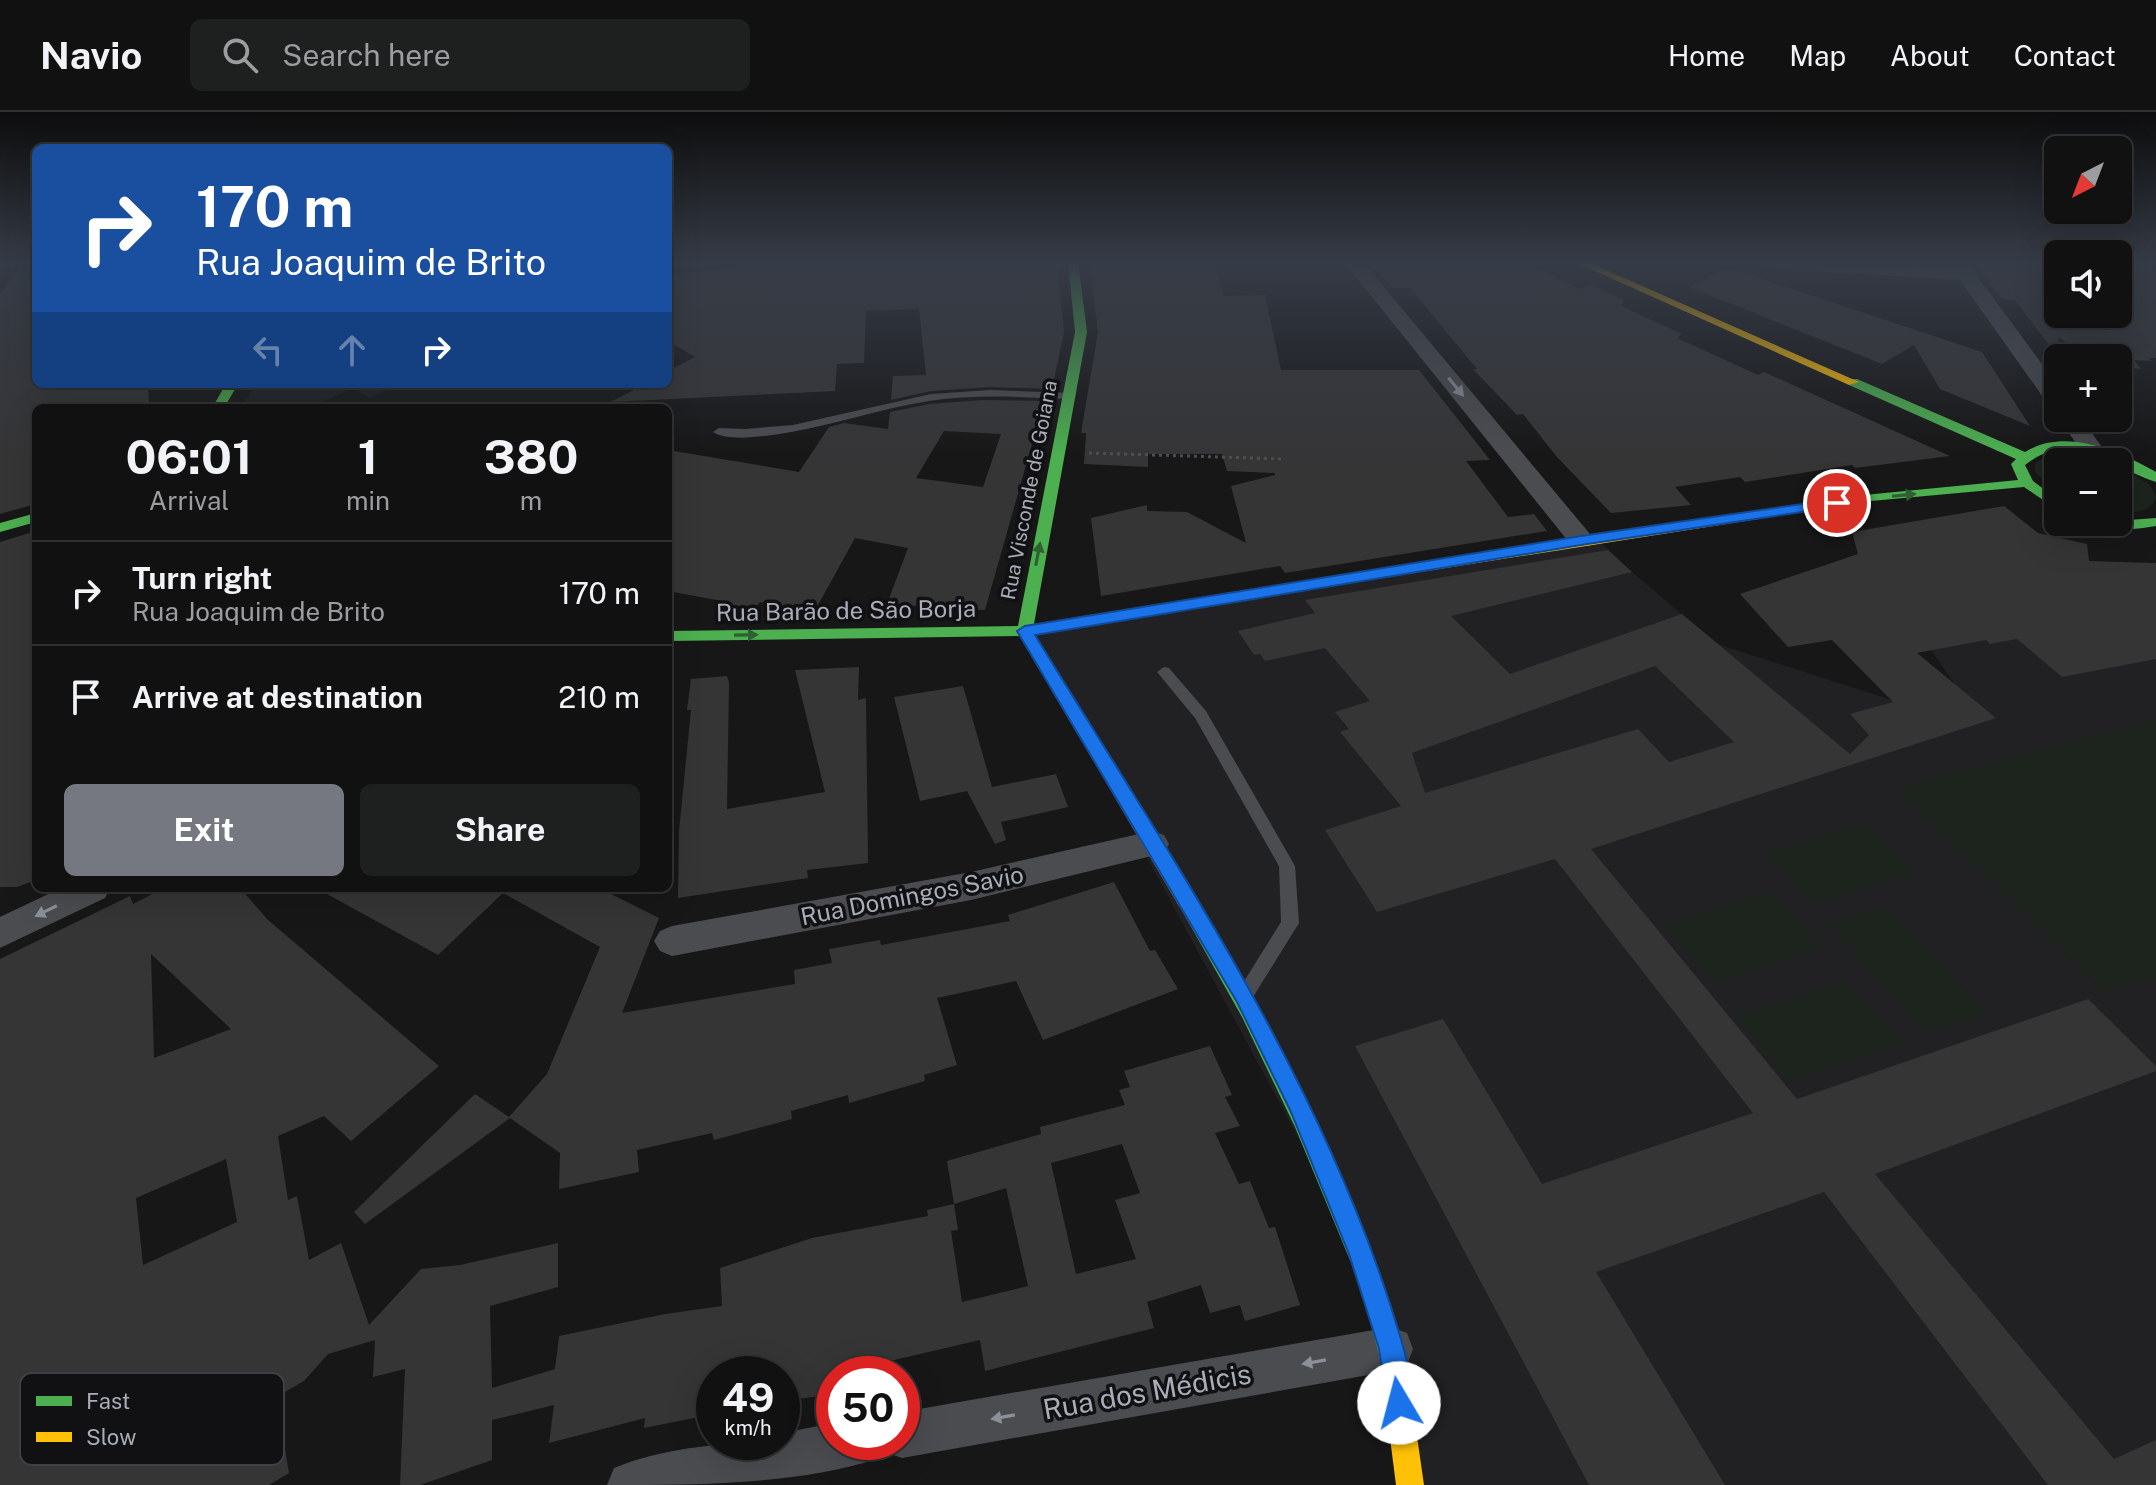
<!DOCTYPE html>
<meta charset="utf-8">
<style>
:root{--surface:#111;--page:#1e1f1f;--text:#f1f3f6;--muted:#9c9d9f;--line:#303131;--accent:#757880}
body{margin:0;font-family:"Public Sans",sans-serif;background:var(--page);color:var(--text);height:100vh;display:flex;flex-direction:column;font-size:30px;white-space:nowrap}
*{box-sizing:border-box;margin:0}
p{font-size:26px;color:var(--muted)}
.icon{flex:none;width:44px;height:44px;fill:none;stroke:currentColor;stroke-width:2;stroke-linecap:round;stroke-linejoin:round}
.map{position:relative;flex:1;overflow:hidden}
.side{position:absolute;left:32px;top:292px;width:640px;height:488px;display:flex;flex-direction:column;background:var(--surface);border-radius:12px;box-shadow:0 8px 32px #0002,0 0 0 2px var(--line)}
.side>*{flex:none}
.banner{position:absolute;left:32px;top:32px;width:640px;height:244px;border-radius:12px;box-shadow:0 8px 32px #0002,0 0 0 2px var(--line);background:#1a4fa0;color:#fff;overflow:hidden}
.needle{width:52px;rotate:222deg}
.buttons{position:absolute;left:2044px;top:24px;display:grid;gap:16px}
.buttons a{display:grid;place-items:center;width:88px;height:88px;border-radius:12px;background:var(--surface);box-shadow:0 8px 32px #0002,0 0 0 2px var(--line);font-size:40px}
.speed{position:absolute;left:696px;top:1244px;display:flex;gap:16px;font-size:40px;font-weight:700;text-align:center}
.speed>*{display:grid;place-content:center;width:104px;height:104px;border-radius:50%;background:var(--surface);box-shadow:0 8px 32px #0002,0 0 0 2px var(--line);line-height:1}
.speed small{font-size:20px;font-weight:400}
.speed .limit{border:12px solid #d22;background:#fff;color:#111}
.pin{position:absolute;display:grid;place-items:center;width:68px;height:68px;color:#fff;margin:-34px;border:4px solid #fff;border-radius:50%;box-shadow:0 2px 8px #0007}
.me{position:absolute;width:88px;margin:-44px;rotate:352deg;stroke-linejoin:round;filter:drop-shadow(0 0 6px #0008)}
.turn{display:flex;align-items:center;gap:28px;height:168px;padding:0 32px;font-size:36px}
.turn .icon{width:104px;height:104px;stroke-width:2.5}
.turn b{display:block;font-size:56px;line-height:68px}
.lanes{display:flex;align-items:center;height:76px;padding:0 32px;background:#0003;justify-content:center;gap:40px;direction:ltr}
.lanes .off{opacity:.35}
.eta{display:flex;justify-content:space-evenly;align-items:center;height:136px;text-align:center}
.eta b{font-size:48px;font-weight:700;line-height:56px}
.action{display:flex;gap:16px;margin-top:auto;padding:16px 32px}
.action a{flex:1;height:92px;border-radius:12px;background:var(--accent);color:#fff;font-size:32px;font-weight:700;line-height:92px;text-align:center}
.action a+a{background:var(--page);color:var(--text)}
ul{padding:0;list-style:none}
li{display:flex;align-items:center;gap:24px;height:104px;padding:0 32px;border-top:2px solid var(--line)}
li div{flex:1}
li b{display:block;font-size:30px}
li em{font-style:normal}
header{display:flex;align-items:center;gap:48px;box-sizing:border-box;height:112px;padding:0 40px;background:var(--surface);border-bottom:2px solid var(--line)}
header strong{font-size:38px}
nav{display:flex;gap:44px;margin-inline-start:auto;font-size:28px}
.search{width:560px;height:72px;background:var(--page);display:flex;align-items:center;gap:20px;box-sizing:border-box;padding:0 28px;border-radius:12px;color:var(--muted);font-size:30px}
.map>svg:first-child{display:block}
.built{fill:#212123}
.green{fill:#1d241e}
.building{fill:#353536;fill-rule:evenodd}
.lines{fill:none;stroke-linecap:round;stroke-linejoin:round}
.path{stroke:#4d4e52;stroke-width:3;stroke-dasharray:3 4;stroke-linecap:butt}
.lane{fill:#4b4c50;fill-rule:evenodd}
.street{fill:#4b4c50;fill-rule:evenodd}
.fast{fill:#4caf50;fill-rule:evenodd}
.slow{fill:#ffc107;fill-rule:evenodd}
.oneway{fill:#8c9099}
.oneway2{fill:#2e6032}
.route{fill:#1a73e8;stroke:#114b97;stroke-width:2}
.labels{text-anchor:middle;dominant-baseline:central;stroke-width:7;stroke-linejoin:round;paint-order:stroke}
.far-street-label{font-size:20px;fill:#a8adb8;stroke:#111113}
.street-label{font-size:24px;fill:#a8adb8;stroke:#111113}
.near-street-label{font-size:28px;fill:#a8adb8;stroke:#111113}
.key{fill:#111113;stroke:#3e4045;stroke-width:2}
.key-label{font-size:22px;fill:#a8adb8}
</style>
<header>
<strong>Navio</strong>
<div class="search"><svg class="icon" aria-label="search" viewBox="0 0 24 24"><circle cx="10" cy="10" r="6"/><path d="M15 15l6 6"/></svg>Search here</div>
<nav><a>Home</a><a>Map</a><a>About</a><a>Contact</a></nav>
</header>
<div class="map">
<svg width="2156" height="1373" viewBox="0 0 2156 1373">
<rect width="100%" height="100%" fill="#171717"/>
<path class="built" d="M255 272H399L370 286 353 276 309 296H242Z
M1596 426 1632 460 1717 532 1895 589 1954 571 1931 538 1909 517 2156 514V1373H1410L1361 1142 1025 519Z"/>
<path class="green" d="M2051 342 2092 343 2113 350H2058V383L2035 360V351Z
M2118 352 2150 373 2156 385C2151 402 2133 400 2118 401Z
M2156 607V865L2105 881 1896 676Z
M1863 710 1914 760 1814 792 1766 740Z
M1770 780 1820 835 1713 871 1665 812Z
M1887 795 1987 901 1926 921 1829 812Z
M1845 868 1901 930 1789 970 1736 904Z"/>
<path class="building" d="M22 150H36V272H148L149 292 36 296V392L0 402V182Z
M781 150H1057L1064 220 1052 277 990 275 931 279 891 288 893 264 926 263 919 197 866 199 864 251 837 252 835 279 610 290 646 272H668V259L695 245 668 229V163Z
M1089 150 1215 152 1224 184 1265 183 1281 258H1419L1490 348 1466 349 1508 405 1534 402 1547 419 1285 461 1280 454 1101 484 1091 406 1147 393V399L1187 400 1246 431 1231 374 1275 363V361L1227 359 1222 342H1148V355L1084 352 1086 321H1081L1098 220Z
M1370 150H1462L1468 155 1481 150H1524L1581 177 1591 173 1624 188 1621 194 1682 222 1677 226 1758 263 1764 260 1950 344 1855 356 1852 353 1745 370 1740 365 1675 375 1691 393 1611 401 1556 344 1523 302 1517 303 1473 257H1477L1410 176H1393Z
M1973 150H2045L2058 166V202H2118V150H2147L2156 159V246H2149L2152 249 2134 248 2141 257 2118 255V246H2090L2058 225V245L2015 188 2002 187Z
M1732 157 1982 240 2030 314 1940 277 1914 233 1882 252 1689 175 1722 158Z
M982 288 1050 289 1044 319 1036 318 985 498 887 492 908 436 855 426 818 493 809 491 804 498 760 490 754 498 724 493 727 490 668 479V338L799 360 829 315 844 311 888 317 890 300 929 292ZM944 319 1001 322 983 375 916 366Z
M2004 394 2038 421 2087 432 2089 449 2156 451V547L2062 565 2017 527 1990 532 1986 528 1917 541 1996 606 1591 737 1797 987 2088 887 2156 954V959L1875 1062 2114 1347 2156 1328V1373H2048L1824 1080 1596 1160 1725 1373H1589L1355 934 1443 907 1542 1072 1753 1001 1555 747 1377 800 1325 718 1401 694 1340 620 1349 617 1335 600 1370 589 1325 536 1265 549 1260 542 1254 543 1238 519 1315 501 1305 488 1608 438 1632 460 1451 504 1510 562 1682 502 1850 642 1869 623 1850 602 1893 590 1832 528 1788 535 1740 482 1858 442 1852 420ZM1655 554 1734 630 1669 650 1638 617 1425 681 1412 641Z
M36 419V768L17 775H0V430Z
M859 555 858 588 866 586 868 751 807 758 808 766 678 786 679 719 691 598H687L691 567 727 564 729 571 727 697 825 680 795 558Z
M963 574 992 675 1056 662 1068 695 1001 710 1006 728 995 732 967 679 920 689 894 585Z
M1114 770 1150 839 1155 838 1178 877 1043 928 1016 869 937 886 957 953 924 963 925 969 849 991 848 983 791 999 792 1007 714 1028 712 1021 637 1038 639 1060 559 1077 560 1041 510 1006 365 1112 354 1100 475 982 509 1005 547 962 600 835 503 781 438 843 316 776H599L659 806 622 901 795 872 794 858 832 851 829 837 880 828 881 833 1010 809 1008 803Z
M164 776H240L267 807 439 954 351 1029 324 1004 278 1024 288 1088 297 1084 309 1148 341 1131 369 1213 421 1157 460 1153 558 1131V1175L490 1194 492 1276 555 1257 559 1224 665 1202 722 1194 720 1156 812 1126 928 1104 927 1098 954 1092 947 1049 1041 1022 1040 1015 1125 993 1119 978 1130 975 1124 959 1210 934 1232 983 1225 985 1240 1014 1215 1021 1239 1072 1250 1069 1269 1116 1275 1115 1300 1193 1245 1209 1240 1193 1210 1201 1201 1173 1147 1190 1154 1216 985 1259 980 1228 877 1252 879 1262H834V1282L784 1289 783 1262H714V1302L644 1316 645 1306 549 1331 554 1293 492 1308V1348L420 1373H400L405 1257 373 1265 375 1228 328 1242 304 1269 276 1285 289 1361 269 1373H0V847L130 784 133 792ZM151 842 231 917 154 946ZM1122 1032 1140 1081 1115 1088 1136 1147 1076 1162 1051 1051ZM226 1047 237 1110 143 1153 136 1086ZM1006 1076 1028 1174 962 1190 951 1119 958 1118 954 1092Z"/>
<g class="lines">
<path class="path" d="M1089 341 1285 347"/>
<path class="lane" d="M990 278 1070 281 1076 284 1070 287C1023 285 976 282 929 289 876 297 826 316 773 323 757 325 727 329 713 320L719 316 745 317 793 313 931 282Z
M1164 555 1169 556 1206 599 1295 754 1299 811 1253 885 1247 887 1241 885 1238 879 1281 810 1279 754 1195 606 1157 560Z"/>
<path class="street" d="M1344 150H1363L1590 422 1594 428 1590 434H1572Z
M1753 150H1850L1952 156 1948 150H1967L2058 274V297L2050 295 1960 168 1763 156Z
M2058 305 2081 306 2104 338 2100 343H2084Z
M1152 719 1164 723 1169 732 1164 741 971 788 672 844 660 839 654 829 660 819 672 814 971 760Z
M61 776H110L105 786 0 836V805Z
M1391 1215 1407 1221 1413 1237 1407 1253 1391 1259 902 1346 885 1340 882 1333 877 1347C796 1373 693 1373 607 1373L614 1356C665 1335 727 1330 782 1330V1321L834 1311V1330H902V1300Z"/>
<path class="fast" d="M1068 150H1078L1087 220 1034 512 1363 459 1368 461V467L1025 524 668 529V519L1018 514 1075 220Z
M1849 267H1857L2025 340C2065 315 2119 339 2156 360V370C2111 356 2073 315 2025 353L2033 369 2058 388V398L2024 375 1849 391V385L1854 384 2018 368 2011 352 2016 347 1849 273Z
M226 272H238L224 296H212Z
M36 401V410L0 420V411Z
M2156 406V414C2139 417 2115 420 2101 410Z
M1186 780 1193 782C1251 879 1303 978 1347 1082 1371 1138 1396 1194 1407 1255L1403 1264 1394 1268 1385 1264 1359 1170 1295 1015 1242 905 1176 788 1179 782Z"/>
<path class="slow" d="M1575 150H1588L1859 270 1849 273Z
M1854 384 1859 385V391L1363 469 1355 464 1363 459Z
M1025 514 1033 519 1193 782 1196 788 1193 794 1186 796 1179 794 1017 519Z
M1394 1242 1403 1246 1407 1255 1424 1373H1396L1381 1255 1385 1246Z"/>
</g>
<defs><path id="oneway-solid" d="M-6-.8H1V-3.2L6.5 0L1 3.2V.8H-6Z" transform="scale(2)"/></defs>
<g class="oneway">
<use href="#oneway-solid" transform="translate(1456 275) rotate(51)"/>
<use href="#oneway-solid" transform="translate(46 799) rotate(154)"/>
<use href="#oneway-solid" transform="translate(1314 1250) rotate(170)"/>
<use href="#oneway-solid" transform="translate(1003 1305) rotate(170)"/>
</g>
<g class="oneway2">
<use href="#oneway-solid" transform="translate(1904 383) rotate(-6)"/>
<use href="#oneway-solid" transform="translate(1038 442) rotate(-79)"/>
<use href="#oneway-solid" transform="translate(746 523) rotate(-1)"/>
</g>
<linearGradient id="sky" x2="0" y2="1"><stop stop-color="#0d0d0d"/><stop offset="0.44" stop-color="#363c47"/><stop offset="1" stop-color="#363c47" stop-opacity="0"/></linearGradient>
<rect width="2156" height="342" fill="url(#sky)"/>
<path class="route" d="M1837 387 1842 388V394L1581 433 1035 523C1167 739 1313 952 1391 1195 1399 1222 1419 1274 1408 1301L1399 1305 1389 1301 1379 1237 1349 1142 1291 1000 1237 890 1017 519 1025 514 1581 424Z"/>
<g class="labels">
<g class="far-street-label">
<text transform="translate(1029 378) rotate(-79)">Rua Visconde de Goiana</text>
</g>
<g class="street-label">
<text transform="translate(846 498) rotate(-1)">Rua Barão de São Borja</text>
<text transform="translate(912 783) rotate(-11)">Rua Domingos Savio</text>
</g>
<g class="near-street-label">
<text transform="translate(1147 1279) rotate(-10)">Rua dos Médicis</text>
</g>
</g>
<rect x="20" y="1261" width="264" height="92" rx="12" class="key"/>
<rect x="36" y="1284" width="36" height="10" fill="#4caf50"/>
<rect x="36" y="1320" width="36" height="10" fill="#ffc107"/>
<g class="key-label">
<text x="86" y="1297">Fast</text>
<text x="86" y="1333">Slow</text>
</g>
</svg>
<div class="buttons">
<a><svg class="needle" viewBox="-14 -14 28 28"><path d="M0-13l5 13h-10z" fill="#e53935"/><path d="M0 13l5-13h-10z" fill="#9c9d9f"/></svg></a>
<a><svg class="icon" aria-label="sound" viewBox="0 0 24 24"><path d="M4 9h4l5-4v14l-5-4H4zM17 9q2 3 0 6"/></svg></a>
<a>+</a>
<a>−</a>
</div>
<div class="speed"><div>49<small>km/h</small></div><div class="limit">50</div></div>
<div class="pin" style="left:1837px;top:391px;background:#d93025"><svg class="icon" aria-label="arrive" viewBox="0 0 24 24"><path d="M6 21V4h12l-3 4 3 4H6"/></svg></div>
<svg class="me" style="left:1399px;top:1291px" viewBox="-20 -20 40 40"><circle r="19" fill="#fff"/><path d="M0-13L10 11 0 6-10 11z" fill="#1a73e8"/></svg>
<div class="banner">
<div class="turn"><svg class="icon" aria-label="right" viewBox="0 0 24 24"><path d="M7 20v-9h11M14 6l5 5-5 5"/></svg><div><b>170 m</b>Rua Joaquim de Brito</div></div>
<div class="lanes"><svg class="icon off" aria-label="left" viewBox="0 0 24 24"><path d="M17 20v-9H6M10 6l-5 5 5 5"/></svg><svg class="icon off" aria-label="ahead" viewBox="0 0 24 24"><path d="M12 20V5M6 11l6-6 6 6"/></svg><svg class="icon" aria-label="right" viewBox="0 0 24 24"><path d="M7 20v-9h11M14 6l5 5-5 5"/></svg></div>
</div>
<section class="side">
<div class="eta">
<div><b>06:01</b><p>Arrival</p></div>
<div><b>1</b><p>min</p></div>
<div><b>380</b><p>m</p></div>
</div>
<ul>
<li><svg class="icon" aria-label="right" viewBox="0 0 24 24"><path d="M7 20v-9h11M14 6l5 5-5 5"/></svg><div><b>Turn right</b><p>Rua Joaquim de Brito</p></div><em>170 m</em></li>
<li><svg class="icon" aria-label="arrive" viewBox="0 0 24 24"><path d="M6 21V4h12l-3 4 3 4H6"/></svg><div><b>Arrive at destination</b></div><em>210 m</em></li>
</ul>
<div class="action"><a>Exit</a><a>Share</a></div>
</section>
</div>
